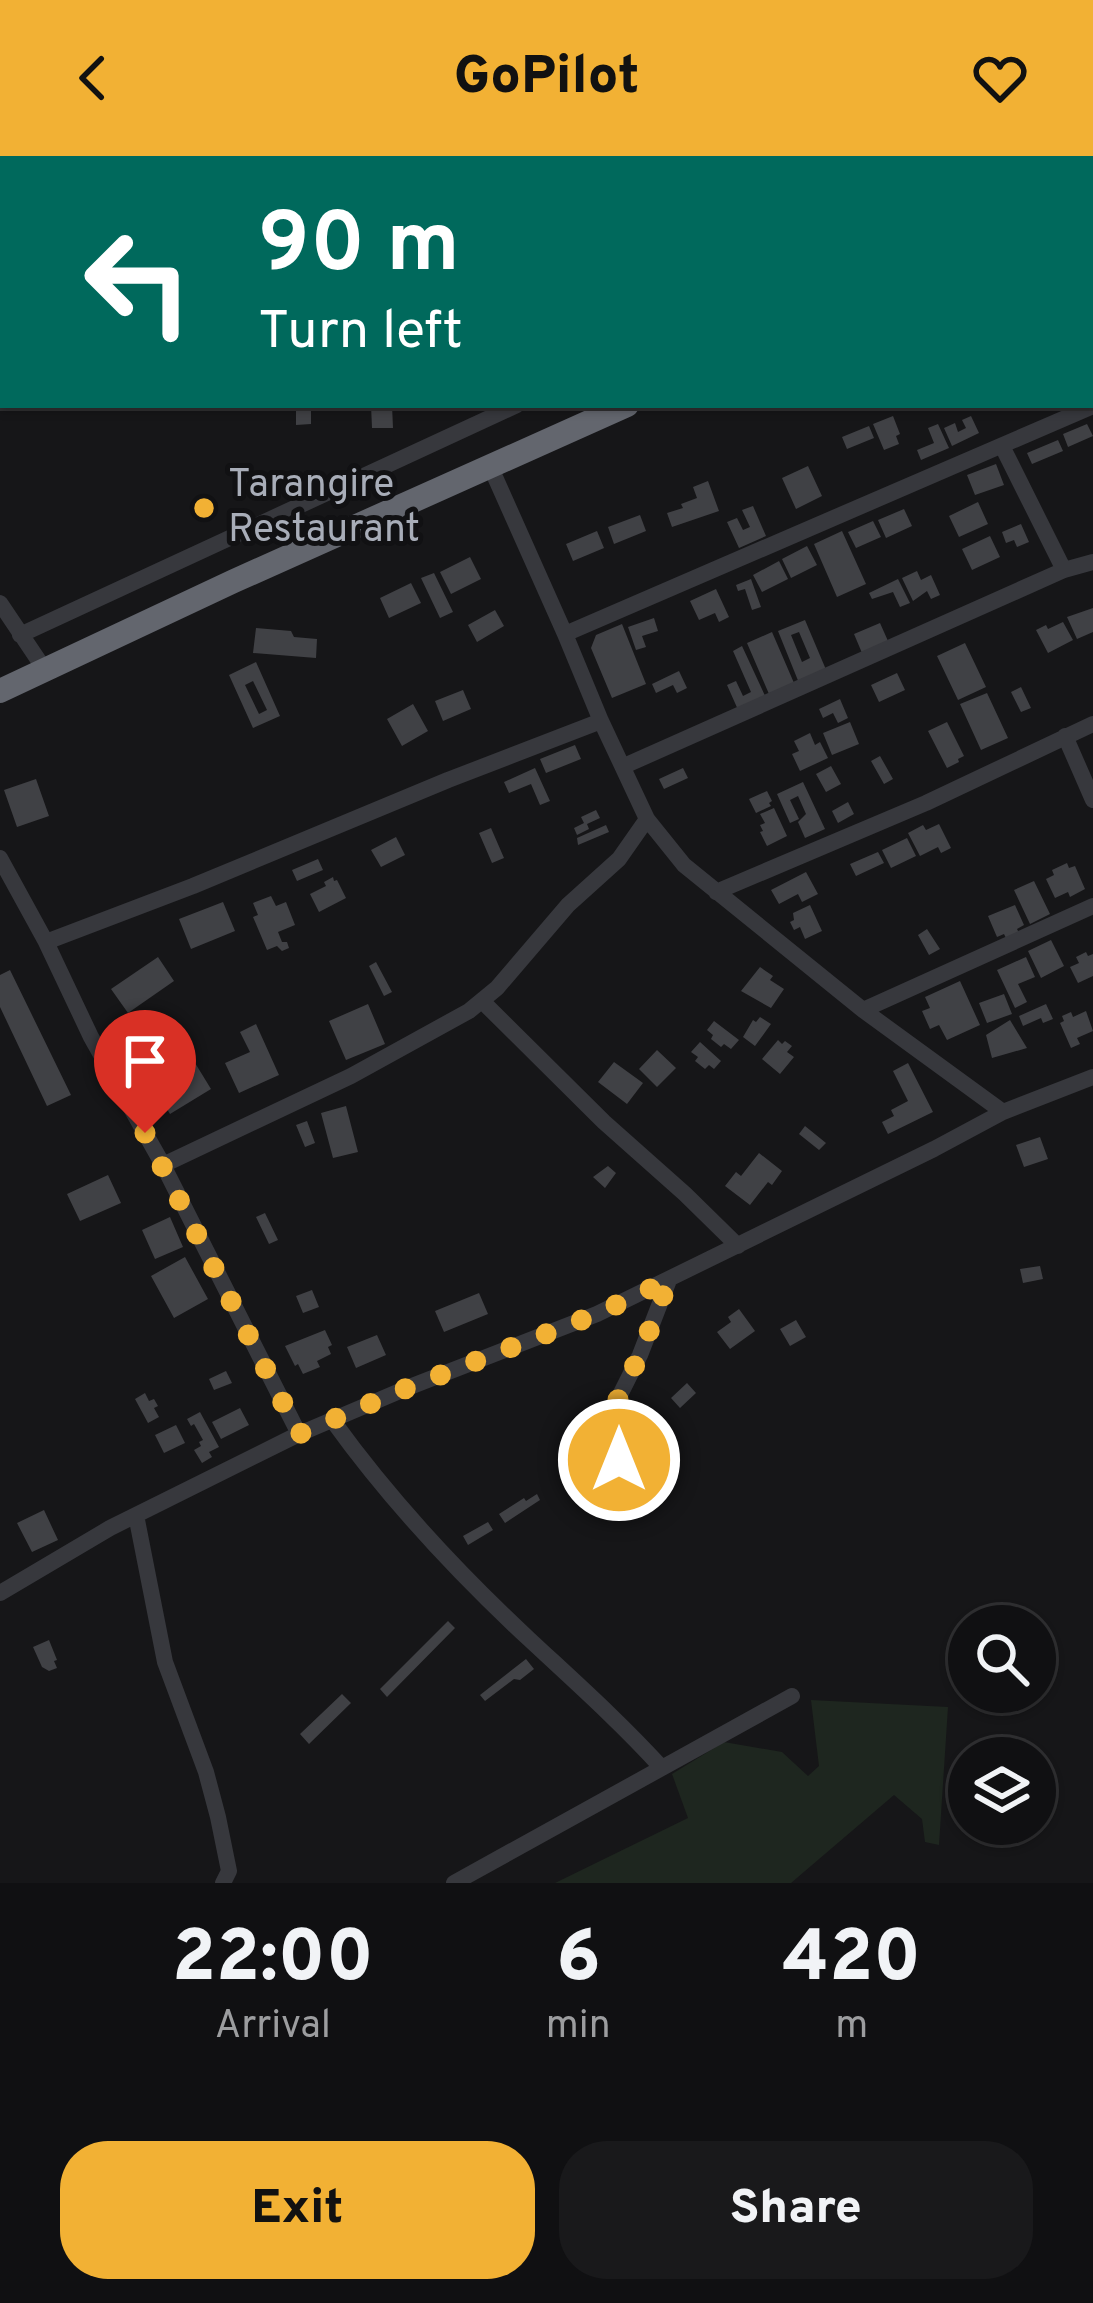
<!DOCTYPE html>
<style>
:root{--surface:#101012;--page:#19191b;--text:#f1f3f6;--muted:#9c9d9f;--line:#303032;--accent:#f2b134}
body{margin:0;font-family:Overpass,sans-serif;background:var(--page);color:var(--text);height:100vh;display:flex;flex-direction:column;font-size:45px;white-space:nowrap}
*{box-sizing:border-box;margin:0}
p{font-size:39px;color:var(--muted)}
.icon{flex:none;width:66px;height:66px;fill:none;stroke:currentColor;stroke-width:2;stroke-linecap:round;stroke-linejoin:round}
.map{position:relative;height:1727px;overflow:hidden}
.drawer{display:flex;flex-direction:column;background:var(--surface);flex:1}
.drawer>*{flex:none}
.hud{position:absolute;left:0px;top:0px;width:1095px;height:252px;box-shadow:0 3px 9px #0004,0 0 0 3px var(--line);background:#00695c;color:#fff;overflow:hidden}
.fabs{position:absolute;left:948px;top:1449px;display:grid;gap:24px}
.fabs a{display:grid;place-items:center;width:108px;height:108px;border-radius:50%;background:var(--surface);box-shadow:0 3px 9px #0004,0 0 0 3px var(--line);font-size:60px}
.pin{position:absolute;display:grid;place-items:center;width:102px;height:102px;color:#fff;margin:-123px -51px;border-radius:50% 50% 50% 0;rotate:-45deg;box-shadow:0 0 12px #0007}
.pin .icon{rotate:45deg}
.me{position:absolute;width:132px;margin:-66px;rotate:0deg;stroke-linejoin:round;filter:drop-shadow(0 0 9px #0008)}
.turn{display:flex;align-items:center;gap:42px;height:252px;padding:0 60px;font-size:54px}
.turn .icon{width:156px;height:156px;stroke-width:2.5}
.turn b{display:block;font-size:84px;line-height:102px}
.eta{display:flex;justify-content:space-evenly;align-items:center;height:204px;text-align:center}
.eta b{font-size:72px;font-weight:800;line-height:84px}
.cta{display:flex;gap:24px;margin-top:auto;padding:24px 60px}
.cta a{flex:1;height:138px;border-radius:48px;background:var(--accent);color:#111;font-size:48px;font-weight:800;line-height:138px;text-align:center}
.cta a+a{background:var(--page);color:var(--text)}
header{display:flex;justify-content:space-between;align-items:center;height:156px;padding:0 60px;background:var(--accent);color:#111;font-size:54px;font-weight:800}
.map>svg:first-child{display:block}
.green{fill:#1e261f}
.building{fill:#404145;fill-rule:evenodd}
.lines{fill:none;stroke-linecap:round;stroke-linejoin:round}
.minor{stroke:#37383d;stroke-width:16}
.highway{stroke:#63666e;stroke-width:24}
.route{stroke:#f2b134;stroke-width:21;stroke-dasharray:0 37.8}
.poi-dot{fill:#f2b134;stroke:#111113;stroke-width:4.5}
.labels{text-anchor:middle;dominant-baseline:central;stroke-width:10;stroke-linejoin:round;paint-order:stroke}
.poi-label{font-size:39px;fill:#a8adb8;stroke:#111113;text-anchor:start}
</style>
<header><svg class="icon" aria-label="back" viewBox="0 0 24 24"><path d="M15 5l-7 7 7 7"/></svg>GoPilot<svg class="icon" aria-label="heart" viewBox="0 0 24 24"><path d="M12 20l-8-8c-3-5 5-10 8-4 3-6 11-1 8 4z"/></svg></header>
<div class="map">
<svg width="1093" height="1727" viewBox="0 0 1093 1727">
<rect width="100%" height="100%" fill="#161618"/>
<path class="green" d="M811 1544 948 1551 939 1689 925 1686 922 1663 894 1639 791 1727H546H555L688 1662 672 1618 724 1586 782 1596 808 1620 819 1610Z"/>
<path class="building" d="M296 249H311V268L296 269Z
M371 249H392L393 272H372Z
M893 260 900 278 896 280 899 288 884 294 873 268Z
M971 260 979 277 952 290 944 272 955 267 958 276 966 272 962 264Z
M938 268 949 292 921 304 917 294 934 287 928 272Z
M1087 268 1093 280 1068 291 1063 278Z
M869 270 874 282 847 293 842 281Z
M1058 284 1063 295 1032 308 1027 297Z
M996 308 1004 329 975 339 967 319Z
M808 310 822 340 796 353 782 322Z
M708 325 719 355 672 371 667 357 683 352 681 348 697 342 693 331Z
M978 346 988 368 959 381 949 360Z
M753 350 766 380 739 392 727 366 737 362 743 374 750 371 742 354Z
M904 353 912 370 886 382 878 364Z
M640 359 646 375 614 388 608 371Z
M873 365 881 381 856 392 848 376Z
M1021 368 1029 386 1017 391 1014 384 1006 387 1002 376Z
M597 375 604 392 573 405 566 388Z
M842 375 866 428 837 441 814 388Z
M990 380 1000 401 972 414 962 393Z
M807 390 817 409 791 422 782 403Z
M470 401 481 423 451 438 440 416Z
M779 405 788 423 762 436 753 419Z
M917 415 921 424 931 419 940 439 931 443 927 435 913 445 902 422Z
M434 417 453 456 440 462 421 422Z
M751 423 761 451 752 454 745 433 738 435 736 429Z
M898 423 910 447 900 451 893 436 872 443 869 437Z
M411 427 421 447 389 462 380 442Z
M716 433 729 461 719 466 715 457 699 464 690 445Z
M1093 452V476L1077 483 1067 461Z
M495 454 504 470 477 486 468 469Z
M654 462 658 475 642 480 646 491 636 494 628 471Z
M805 464 827 516 799 527 778 475ZM799 476 810 502 802 506 791 479Z
M1063 466 1073 484 1048 497 1036 474 1046 469 1048 473Z
M880 467 888 485 862 497 854 478Z
M622 468 646 528 612 542 591 492 596 479Z
M256 472 291 475 294 481 317 483 316 502 253 497Z
M772 476 794 527 769 538 747 487Z
M965 487 986 531 958 544 937 500Z
M742 490 767 544 739 556 727 529 736 525 743 540 751 536 733 495Z
M256 506 280 560 253 572 229 519ZM253 525 267 554 259 558 245 529Z
M679 515 687 532 677 537 673 529 656 537 652 528Z
M897 517 905 534 879 546 871 529Z
M1021 531 1031 552 1021 556 1011 536Z
M463 534 471 553 443 565 435 545Z
M987 537 1008 582 981 594 960 548Z
M840 543 848 562 838 567 833 557 823 562 819 553Z
M413 548 428 575 402 590 387 563Z
M850 566 859 588 832 599 823 577Z
M947 566 964 600 958 603 959 606 947 612 928 575Z
M810 577 815 589 820 586 828 602 800 615 792 598 799 595 794 585Z
M575 589 581 603 546 617 540 603Z
M880 600 893 623 884 628 871 605Z
M831 610 841 628 826 636 816 618Z
M535 612 550 645 540 649 531 628 509 637 504 626Z
M683 612 688 622 664 633 659 623Z
M36 623 49 660 17 671 4 634Z
M803 626 825 673 805 682 798 666 806 658 798 640 790 644 799 663 790 667 777 638Z
M767 635 772 645 769 647 771 650 756 657 749 643Z
M848 646 854 658 838 667 832 655Z
M774 652 787 680 767 690 760 676 763 675 760 669 765 667 760 658Z
M596 654 600 662 587 668 589 673 577 679 574 672 584 667 581 661Z
M939 668 951 692 941 697 938 691 920 700 908 677 923 669 926 674Z
M606 669 609 676 578 689 577 682Z
M491 672 504 702 492 707 479 677Z
M396 681 405 699 381 711 371 694Z
M907 682 916 700 891 712 882 694Z
M878 696 884 707 856 720 850 708Z
M318 703 323 714 297 725 292 714Z
M1067 707 1069 712 1075 710 1085 733 1070 741 1068 736 1055 742 1046 723 1054 719 1052 714Z
M806 716 818 738 802 746 798 738 779 748 771 734Z
M333 721 334 725 337 724 346 742 319 756 310 738 326 730 324 726Z
M1034 725 1050 758 1030 768 1014 734Z
M271 740 276 750 286 746 295 769 278 776 282 786H287L289 792 282 795 277 790 267 794 253 761 258 759 253 747Z
M223 746 235 775 191 793 179 763Z
M810 749 822 775 805 783 800 771 794 774 790 766 794 764 793 757Z
M1015 749 1024 769 1017 773 1019 777 1006 782 1004 778 997 781 988 760Z
M927 773 940 793 929 799 918 779Z
M1051 784 1064 810 1041 822 1028 795Z
M1086 796 1088 800 1093 798V820L1078 827 1070 811 1079 807 1076 801Z
M158 801 174 825 128 857 111 833Z
M1026 801 1035 821 1018 828 1027 846 1015 852 997 814Z
M376 806 392 836 384 840 369 810Z
M760 811 773 820 770 824 784 833 771 852 741 835Z
M10 814 71 939 47 950 0 851V819Z
M960 825 980 869 947 884 939 869 930 873 922 855 930 852 925 841Z
M1004 838 1012 858 987 867 979 847Z
M368 848 385 888 346 904 329 865Z
M1046 848 1053 863 1043 867 1041 862 1023 870 1019 860Z
M1086 855 1093 875 1077 882 1080 888 1071 892 1060 867 1064 865 1062 860 1071 856 1073 861Z
M760 861 771 868 755 890 743 881 753 864 756 866Z
M1010 864 1027 892 992 902 986 879Z
M714 865 739 884 731 893 724 888 721 891 711 883 713 879 707 874Z
M163 866 169 883 129 897 122 880Z
M256 868 279 919 239 937 225 907 250 896 240 876Z
M778 884 782 888 785 885 792 890 787 896 794 901 780 918 762 903Z
M700 886 721 905 714 913 709 909 705 913 695 905 698 901 691 896Z
M657 894 676 912 657 931 639 913Z
M192 902 211 933 170 958 151 927Z
M614 906 643 927 627 948 598 926Z
M908 907 933 956 888 978 882 966 894 960 891 954 908 945 893 915Z
M346 950 358 996 333 1002 321 957Z
M307 965 315 987 305 991 296 969Z
M805 970 826 987 819 994 799 978Z
M1040 981 1048 1003 1024 1011 1016 989Z
M759 997 782 1015 772 1029 768 1026 750 1049 725 1030 736 1016 741 1020Z
M608 1010 616 1017 605 1032 593 1021Z
M108 1019 121 1047 80 1065 67 1038Z
M265 1057 278 1084 269 1088 256 1061Z
M170 1061 183 1091 155 1103 142 1074Z
M185 1101 208 1143 174 1162 151 1120Z
M1040 1110 1043 1123 1023 1127 1020 1113Z
M312 1134 319 1151 303 1157 296 1140Z
M479 1137 488 1158 444 1176 435 1155Z
M739 1153 755 1175 730 1193 717 1176 731 1166 728 1161Z
M796 1164 806 1181 790 1190 780 1173Z
M325 1174 332 1189 328 1191 331 1198 317 1205 320 1211 303 1218 298 1208 295 1210 285 1190Z
M377 1179 386 1199 356 1212 347 1191Z
M226 1215 232 1227 214 1234 209 1223Z
M687 1227 696 1237 680 1252 671 1242Z
M145 1237 149 1245 154 1243 158 1250 154 1252 159 1261 148 1267 135 1243Z
M240 1252 249 1269 221 1283 212 1266Z
M200 1256 219 1291 209 1296 212 1301 202 1307 194 1294 201 1290 199 1286 203 1284 194 1268 191 1270 187 1263Z
M176 1269 185 1287 164 1297 155 1279Z
M537 1338 540 1344 505 1367 499 1358 524 1342 526 1345Z
M44 1354 58 1384 32 1396 17 1367Z
M488 1366 493 1374 468 1389 463 1380Z
M448 1465 455 1472 387 1541 380 1533Z
M49 1484 57 1504 54 1505 57 1512 49 1515 42 1511 33 1491Z
M526 1503 534 1513 520 1524 514 1523 485 1545 480 1539Z
M342 1538 351 1547 309 1588 300 1578Z"/>
<g class="lines">
<path class="minor" d="M47 0 50 3
M343 0 345 3
M30 3 32 0
M525 3 532 0
M0 35H3
M1002 290 1064 414
M491 312 565 478 601 565 647 663 684 709 863 854 1003 956
M0 447 45 514
M565 478 1093 250
M20 479 517 249
M1065 580 1093 644
M624 610 1064 414 1093 406
M0 702 46 786 91 881 163 1009 299 1278
M716 736 926 647 1093 568
M46 786 193 730 448 624 601 565
M482 845 604 966 685 1038 738 1090
M863 854 1093 750
M163 1009 351 920 469 855 497 832 568 749 619 703 647 663
M333 1265C390 1344 457 1416 529 1483 574 1525 619 1565 661 1611
M619 1304 618 1243 640 1199 669 1124
M136 1359 165 1506 206 1616 218 1661 229 1715 223 1727
M0 1437 110 1372 299 1278 407 1232 597 1158 934 993 1003 956 1093 921
M454 1727 792 1540"/>
<path class="highway" d="M1092 95H1093
M0 535 234 425 627 249"/>
</g>
<g class="lines">
<path class="route" d="M145 977 299 1278 407 1232 597 1158 669 1124 640 1199 618 1243 619 1304"/>
</g>
<circle class="poi-dot" cx="204" cy="352" r="12"/>
<g class="labels">
<g class="poi-label">
<text x="228" y="330">Tarangire<tspan x="228" dy="45">Restaurant</tspan></text>
</g>
</g>
</svg>
<div class="fabs">
<a><svg class="icon" aria-label="search" viewBox="0 0 24 24"><circle cx="10" cy="10" r="6"/><path d="M15 15l6 6"/></svg></a>
<a><svg class="icon" aria-label="layers" viewBox="0 0 24 24"><path d="M12 4l9 5-9 5-9-5zM3 14l9 5 9-5"/></svg></a>
</div>
<div class="pin" style="left:145px;top:977px;background:#d93025"><svg class="icon" aria-label="arrive" viewBox="0 0 24 24"><path d="M6 21V4h12l-3 4 3 4H6"/></svg></div>
<svg class="me" style="left:619px;top:1304px" viewBox="-20 -20 40 40"><circle r="17" fill="#f2b134" stroke="#fff" stroke-width="3"/><path d="M0-11L8 9 0 5-8 9z" fill="#fff"/></svg>
<div class="hud">
<div class="turn"><svg class="icon" aria-label="left" viewBox="0 0 24 24"><path d="M17 20v-9H6M10 6l-5 5 5 5"/></svg><div><b>90 m</b>Turn left</div></div>
</div>
</div>
<section class="drawer">
<div class="eta">
<div><b>22:00</b><p>Arrival</p></div>
<div><b>6</b><p>min</p></div>
<div><b>420</b><p>m</p></div>
</div>
<div class="cta"><a>Exit</a><a>Share</a></div>
</section>
